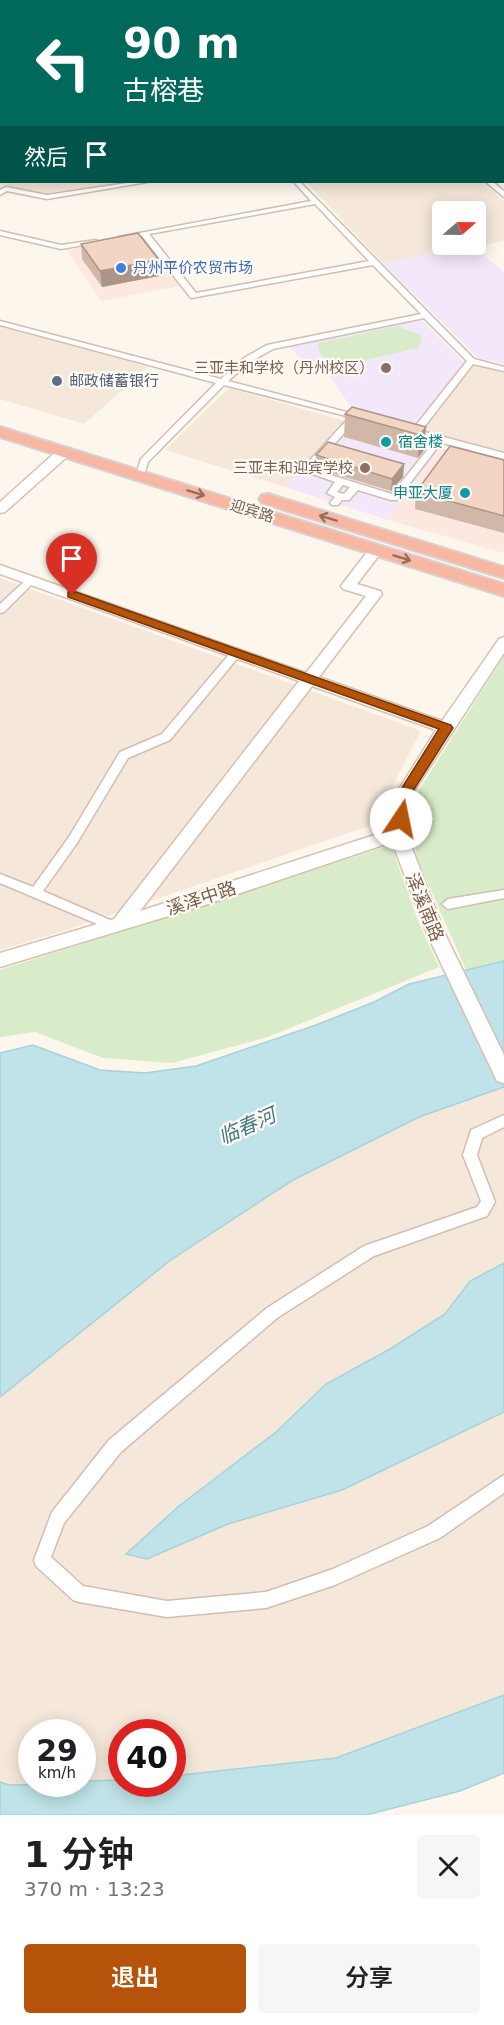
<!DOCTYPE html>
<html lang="zh">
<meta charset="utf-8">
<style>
:root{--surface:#fff;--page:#f6f6f6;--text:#202124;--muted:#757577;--accent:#b45309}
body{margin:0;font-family:"DejaVu Sans","Noto Sans SC",sans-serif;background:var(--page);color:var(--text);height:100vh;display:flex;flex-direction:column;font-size:22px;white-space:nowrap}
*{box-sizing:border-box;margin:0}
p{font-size:20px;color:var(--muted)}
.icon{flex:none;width:33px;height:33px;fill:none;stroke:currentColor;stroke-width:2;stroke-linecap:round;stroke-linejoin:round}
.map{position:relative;height:1815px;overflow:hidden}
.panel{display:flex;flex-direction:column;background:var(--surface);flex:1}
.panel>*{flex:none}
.hud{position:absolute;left:0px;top:0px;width:504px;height:183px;box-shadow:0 3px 15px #0003;background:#00695c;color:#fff;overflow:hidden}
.needle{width:39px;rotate:70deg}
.tools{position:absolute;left:432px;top:201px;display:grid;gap:12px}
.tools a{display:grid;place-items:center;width:54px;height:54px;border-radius:6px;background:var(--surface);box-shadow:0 3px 15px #0003;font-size:30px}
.speed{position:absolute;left:18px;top:1719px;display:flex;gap:12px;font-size:30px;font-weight:700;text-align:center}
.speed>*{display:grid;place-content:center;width:78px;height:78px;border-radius:50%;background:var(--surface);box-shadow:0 3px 15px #0003;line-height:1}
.speed small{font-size:15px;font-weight:400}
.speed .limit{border:9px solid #d22;background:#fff;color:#111}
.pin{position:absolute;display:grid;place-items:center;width:51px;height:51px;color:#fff;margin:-62px -26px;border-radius:50% 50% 50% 0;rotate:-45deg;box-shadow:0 0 6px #0007}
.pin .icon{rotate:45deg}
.me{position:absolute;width:66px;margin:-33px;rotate:11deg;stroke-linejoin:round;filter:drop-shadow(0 0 4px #0008)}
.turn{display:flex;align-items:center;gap:21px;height:126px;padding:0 24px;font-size:27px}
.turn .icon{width:78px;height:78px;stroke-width:2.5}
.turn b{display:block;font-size:42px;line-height:51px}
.then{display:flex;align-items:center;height:57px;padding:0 24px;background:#0003;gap:12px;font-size:22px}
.round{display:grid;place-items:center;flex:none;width:63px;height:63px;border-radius:6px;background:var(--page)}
.summary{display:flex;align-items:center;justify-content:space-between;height:102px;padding:0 24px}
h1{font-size:36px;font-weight:600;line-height:45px}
.cta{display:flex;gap:12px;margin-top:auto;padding:12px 24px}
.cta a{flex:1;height:69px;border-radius:6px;background:var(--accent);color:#fff;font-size:24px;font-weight:600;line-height:69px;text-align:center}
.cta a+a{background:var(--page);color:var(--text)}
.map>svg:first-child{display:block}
.residential{fill:#f5e8da;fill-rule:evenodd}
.commercial{fill:#fde8e0}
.education{fill:#f3e8fa}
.green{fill:#d8ecc9}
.water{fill:#bfe3e8;stroke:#a5d3da;stroke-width:1.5}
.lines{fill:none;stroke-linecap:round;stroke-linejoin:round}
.street-casing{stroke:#d1beb0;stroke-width:3}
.secondary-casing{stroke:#d6c0b0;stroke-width:3}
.highway-casing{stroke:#dad1cd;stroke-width:4}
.street{fill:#fff;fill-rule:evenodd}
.secondary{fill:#fff;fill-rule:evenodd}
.highway{fill:#f7b7a3;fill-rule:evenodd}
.wall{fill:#d1b7a8}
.shaded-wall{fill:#aa9588}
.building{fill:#f3d5c3;stroke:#aa9588;stroke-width:1.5}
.oneway{stroke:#936e5e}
.route{fill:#b45309;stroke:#753606;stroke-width:1.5}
.shop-dot{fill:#3f7fe0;stroke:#fffaf3;stroke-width:2}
.education-dot{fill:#8d6e63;stroke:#fffaf3;stroke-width:2}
.service-dot{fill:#5c6f8a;stroke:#fffaf3;stroke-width:2}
.culture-dot{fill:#0f9aa8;stroke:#fffaf3;stroke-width:2}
.labels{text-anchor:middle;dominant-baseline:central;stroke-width:4.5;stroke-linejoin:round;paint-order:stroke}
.far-shop-label{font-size:15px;fill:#366cbe;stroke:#fffaf3;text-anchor:start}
.far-education-label{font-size:15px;fill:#785e54;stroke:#fffaf3;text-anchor:end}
.far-service-label{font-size:15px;fill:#4e5e75;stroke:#fffaf3;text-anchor:start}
.far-culture-label{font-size:15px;fill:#0d838f;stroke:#fffaf3;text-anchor:start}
.far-street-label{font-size:15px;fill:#7a5c4d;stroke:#fffaf3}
.street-label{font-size:18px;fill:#7a5c4d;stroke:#fffaf3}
.water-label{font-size:20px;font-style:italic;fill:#437c86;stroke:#fffaf3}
</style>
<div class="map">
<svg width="504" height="1815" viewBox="0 0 504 1815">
<rect width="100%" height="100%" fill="#fdf6ec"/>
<path class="residential" d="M0 132 2 182H132L40 194 0 188Z
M306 182H482L504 201V241L383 263ZM442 212H476V244H442Z
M0 325 148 367 84 424 0 399Z
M471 362 504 370V453L418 430Z
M229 388 345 421 285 487 165 450Z
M0 578 421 731 384 802 386 820 66 930 0 950Z
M504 1087V1695L336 1758 173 1776 172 1732H122L121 1780 83 1781 82 1732H32L33 1784 9 1785 0 1782V1397L172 1259 293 1180 419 1117Z"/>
<path class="commercial" d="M142 236 179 286 101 301 67 250Z
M441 448 504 465V553L388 520Z"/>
<path class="education" d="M472 246 504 272V364L478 358 383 263Z
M421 320 465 363 414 425 354 411 327 373 318 375 287 345Z
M345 421 441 448 388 520 285 487Z"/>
<path class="green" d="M398 326 420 335 422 341 418 348 339 366C328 362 318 356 318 343Z
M504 656V961L466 970 416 856 412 801Z
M391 845 418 921 439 967 268 1037 172 1063 103 1058 35 1032 0 1037V970Z"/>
<path class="water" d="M504 961V1087L419 1117 293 1180 172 1259 0 1397V1053L33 1045 100 1070 145 1073 196 1066 316 1025 374 1002 409 984Z
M504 1263V1412L342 1490 228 1524 147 1559 126 1554 179 1506 276 1432 326 1384 390 1349 445 1314 470 1281Z
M504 1695V1773L460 1791 366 1815H0V1782L9 1785 82 1784 83 1781 121 1780 122 1784H172L173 1776 336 1758Z"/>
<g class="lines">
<defs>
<path id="street" d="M0 125H2V130L0 129Z
M134 182H147L47 199 7 191 0 195V190L6 187 47 195Z
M294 182H300L474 359 504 367V371L473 364 421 431 504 453V459L412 435 406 431 410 428 413 429 467 361 424 318 273 349 250 362 228 381 362 416V420L224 385 148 462 144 475 140 478 136 475 141 459 216 383 0 325V321L221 379 244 358 267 345 421 314 373 265 191 298 142 236 122 239 118 237 311 201ZM315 204 369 261 196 293 149 234Z
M486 182H493L504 191V197Z
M0 231 61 245 96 240 100 242 61 249 0 235Z
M348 421 436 446 437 448 397 500H391L358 490 349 500H342L338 505H332L330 503 335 497 327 493 335 482 301 470 345 422ZM350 427 428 449 392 494 311 469ZM343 485 350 487 344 494 337 492Z
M31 577 36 580 4 612 0 613V604L28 578Z
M236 650 240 651V655L170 740 128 758 77 843 43 891 117 923 119 926 117 929H109L0 883V874L33 887 69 837 120 752 162 734 232 651Z
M504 890V898L448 909 442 904 448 899Z
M504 1115V1127L482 1138 477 1155 495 1202 487 1216 374 1256 277 1318 121 1452 64 1523 51 1557 83 1586 167 1601 266 1592 333 1569 428 1526 504 1475V1493L440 1538 335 1585 266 1608 167 1617 79 1602 73 1600 36 1566 34 1560 52 1512 109 1440 267 1308 364 1246 477 1207 481 1201 463 1155 471 1130Z"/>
<path id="secondary" d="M206 0H221L223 2H207Z
M389 0H406L387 2Z
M64 448 69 449V455L5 512 0 513V502L59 449Z
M376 546 383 550 357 584 380 591 382 594 319 677 442 721 499 639 504 637V653L412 794 410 843 445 934 504 1055V1083L497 1081 427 934 392 842 205 905 0 967V953L114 919 299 681 0 574V565L306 673 366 596 343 589 341 586 371 547ZM312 686 436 730 396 794 393 829 140 911Z"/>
<path id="highway" d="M139 0H150L138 2Z
M0 102H2L0 110Z
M0 427 504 584V596L0 437Z
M268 494 504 567V578L262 503 259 499 262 495Z"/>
</defs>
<use href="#street" class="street-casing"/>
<use href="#secondary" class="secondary-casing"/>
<use href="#highway" class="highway-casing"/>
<use href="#street" class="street"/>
<use href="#secondary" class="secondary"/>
<use href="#highway" class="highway"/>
</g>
<path class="wall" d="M81 244 159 260V276L102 287 82 259Z
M345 414 426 427 424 450 418 458 344 437Z
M316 455 404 464 403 477 391 491 315 468Z
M504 460V533L415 509 416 492Z"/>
<path class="shaded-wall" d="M159 260V276L102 287 100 271Z
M426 427 424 450 418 458 420 435Z
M404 464 403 477 391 491 392 479Z"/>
<path class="building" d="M138 233 159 260 100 271 81 244Z
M352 407 426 427 420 435 345 414Z
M328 442 404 464 392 479 316 455Z
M450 446 504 460V516L416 492Z"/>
<defs><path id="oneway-shaft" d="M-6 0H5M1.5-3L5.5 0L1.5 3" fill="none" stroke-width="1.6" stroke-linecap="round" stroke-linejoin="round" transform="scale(1.5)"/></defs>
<g class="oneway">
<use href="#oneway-shaft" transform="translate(196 493) rotate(17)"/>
<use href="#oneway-shaft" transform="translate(328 518) rotate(-163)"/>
<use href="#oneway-shaft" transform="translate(402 558) rotate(17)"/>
</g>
<path class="route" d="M68 592H76L451 725 453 728 411 794 406 822H396L394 819 398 794 439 729 68 597Z"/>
<circle class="shop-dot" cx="121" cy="268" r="6"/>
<g class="education-dot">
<circle cx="386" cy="368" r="6"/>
<circle cx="365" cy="468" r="6"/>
</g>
<circle class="service-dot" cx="57" cy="381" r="6"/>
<g class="culture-dot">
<circle cx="386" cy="442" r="6"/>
<circle cx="465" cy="493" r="6"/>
</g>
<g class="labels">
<g class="far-shop-label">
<text x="133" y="268">丹州平价农贸市场</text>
</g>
<g class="far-education-label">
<text x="374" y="368">三亚丰和学校（丹州校区）</text>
<text x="353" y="468">三亚丰和迎宾学校</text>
</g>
<g class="far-service-label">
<text x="69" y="381">邮政储蓄银行</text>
</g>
<g class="far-culture-label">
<text x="398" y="442">宿舍楼</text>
<text x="453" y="493" text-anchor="end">申亚大厦</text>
</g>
<g class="far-street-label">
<text transform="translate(252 511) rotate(17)">迎宾路</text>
</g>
<g class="street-label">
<text transform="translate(201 898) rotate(-18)">溪泽中路</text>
<text transform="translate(425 907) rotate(68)">泽溪南路</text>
</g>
<g class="water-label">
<text transform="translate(247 1126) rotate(-24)">临春河</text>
</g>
</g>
</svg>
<div class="tools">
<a><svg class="needle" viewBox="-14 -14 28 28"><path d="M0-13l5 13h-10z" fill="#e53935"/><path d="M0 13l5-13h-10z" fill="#757577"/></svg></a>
</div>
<div class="speed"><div>29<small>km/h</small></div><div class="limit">40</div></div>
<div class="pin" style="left:72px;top:595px;background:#d93025"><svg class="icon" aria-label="arrive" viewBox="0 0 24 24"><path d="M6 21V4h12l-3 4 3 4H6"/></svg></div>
<svg class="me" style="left:401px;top:819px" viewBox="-20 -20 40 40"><circle r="19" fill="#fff"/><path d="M0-13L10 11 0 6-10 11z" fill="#b45309"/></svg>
<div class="hud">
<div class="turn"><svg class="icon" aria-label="left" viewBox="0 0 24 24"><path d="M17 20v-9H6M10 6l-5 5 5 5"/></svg><div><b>90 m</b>古榕巷</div></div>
<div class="then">然后<svg class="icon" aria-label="arrive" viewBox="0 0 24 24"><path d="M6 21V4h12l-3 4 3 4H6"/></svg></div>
</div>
</div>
<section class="panel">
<div class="summary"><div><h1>1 分钟</h1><p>370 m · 13:23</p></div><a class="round"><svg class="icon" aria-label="close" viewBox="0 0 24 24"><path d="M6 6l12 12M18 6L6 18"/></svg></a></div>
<div class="cta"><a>退出</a><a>分享</a></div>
</section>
